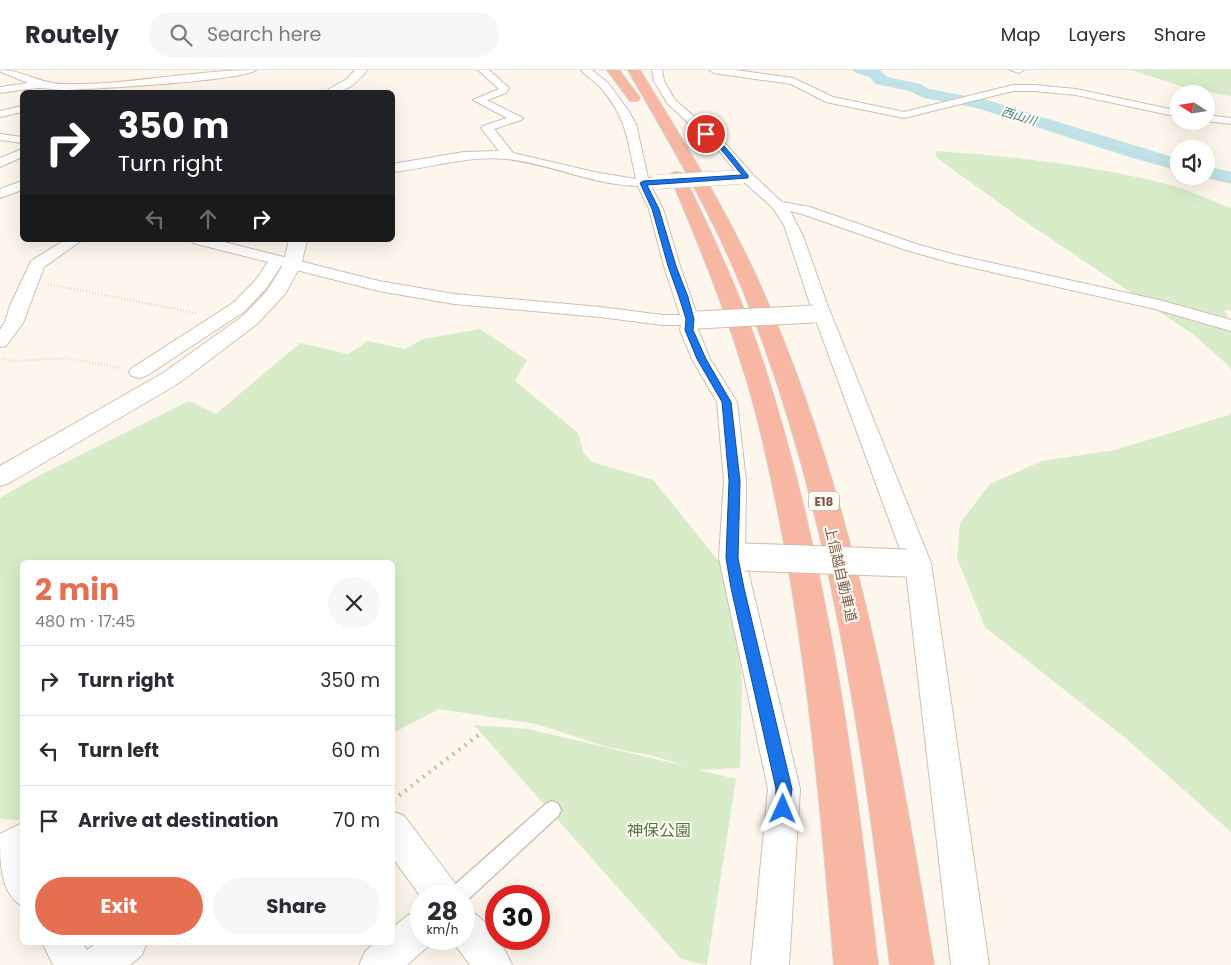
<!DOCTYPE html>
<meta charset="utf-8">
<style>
:root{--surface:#fff;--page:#f7f7f7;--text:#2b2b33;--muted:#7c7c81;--line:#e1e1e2;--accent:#e76f51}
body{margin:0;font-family:Poppins,"Noto Sans JP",sans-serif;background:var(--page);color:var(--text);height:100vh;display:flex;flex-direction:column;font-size:19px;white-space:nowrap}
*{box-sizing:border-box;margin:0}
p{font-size:16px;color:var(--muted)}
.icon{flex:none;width:28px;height:28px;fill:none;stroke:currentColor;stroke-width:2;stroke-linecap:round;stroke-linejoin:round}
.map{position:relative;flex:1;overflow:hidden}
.drawer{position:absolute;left:20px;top:490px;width:375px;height:385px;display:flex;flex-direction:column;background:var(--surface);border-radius:8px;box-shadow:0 5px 20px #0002}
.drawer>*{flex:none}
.guide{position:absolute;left:20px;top:20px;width:375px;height:152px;border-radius:8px;box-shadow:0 5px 20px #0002;background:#202124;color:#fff;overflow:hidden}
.needle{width:32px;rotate:282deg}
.fabs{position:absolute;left:1170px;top:15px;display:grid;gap:10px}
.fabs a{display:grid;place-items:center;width:45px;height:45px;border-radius:50%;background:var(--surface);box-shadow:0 5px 20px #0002;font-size:25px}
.speed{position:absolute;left:410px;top:815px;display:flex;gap:10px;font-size:25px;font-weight:700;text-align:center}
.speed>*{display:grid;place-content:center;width:65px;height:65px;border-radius:50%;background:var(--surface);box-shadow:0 5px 20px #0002;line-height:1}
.speed small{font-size:12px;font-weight:400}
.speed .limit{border:8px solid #d22;background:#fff;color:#111}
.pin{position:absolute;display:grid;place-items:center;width:42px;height:42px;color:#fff;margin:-21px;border:2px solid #fff;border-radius:50%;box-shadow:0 1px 5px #0007}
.me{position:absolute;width:55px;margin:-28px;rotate:1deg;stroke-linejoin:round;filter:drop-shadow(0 0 4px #0008)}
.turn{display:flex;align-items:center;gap:18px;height:105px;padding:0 15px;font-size:22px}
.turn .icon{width:65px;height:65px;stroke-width:2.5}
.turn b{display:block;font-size:35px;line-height:42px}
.lanes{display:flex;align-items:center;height:48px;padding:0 15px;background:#0003;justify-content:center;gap:25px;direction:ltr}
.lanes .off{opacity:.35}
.round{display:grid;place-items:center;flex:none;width:52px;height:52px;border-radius:26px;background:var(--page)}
.head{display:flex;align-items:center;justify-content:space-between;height:85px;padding:0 15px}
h1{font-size:30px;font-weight:700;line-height:38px;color:var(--accent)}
.button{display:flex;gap:10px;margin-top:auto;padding:10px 15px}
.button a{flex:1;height:58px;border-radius:30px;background:var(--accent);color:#fff;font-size:20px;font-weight:700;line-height:58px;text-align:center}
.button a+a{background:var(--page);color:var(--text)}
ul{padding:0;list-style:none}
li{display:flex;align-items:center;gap:15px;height:70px;padding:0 15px;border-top:1px solid var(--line)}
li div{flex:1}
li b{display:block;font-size:19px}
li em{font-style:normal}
header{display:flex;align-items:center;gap:30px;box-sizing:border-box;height:70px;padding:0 25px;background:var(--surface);border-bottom:1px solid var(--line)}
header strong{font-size:24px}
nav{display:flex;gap:28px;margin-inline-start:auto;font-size:18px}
.search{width:350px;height:45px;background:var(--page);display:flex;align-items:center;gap:12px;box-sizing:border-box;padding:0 18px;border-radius:28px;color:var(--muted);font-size:19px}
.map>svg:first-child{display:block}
.green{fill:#d8ecc9}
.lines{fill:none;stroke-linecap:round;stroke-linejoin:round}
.river{fill:#bfe3e8;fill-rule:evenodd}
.lane-casing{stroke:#d1beb0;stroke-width:3}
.street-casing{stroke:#d1beb0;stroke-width:2}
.secondary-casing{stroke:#d6c0b0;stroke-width:2}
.highway-casing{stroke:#dad1cd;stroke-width:2}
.path-far3{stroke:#d9b8a5;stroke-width:1;stroke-dasharray:0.5 2;stroke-linecap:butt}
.path-far2{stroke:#d9b8a5;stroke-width:2;stroke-dasharray:0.5 2;stroke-linecap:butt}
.path-far1{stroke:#d9b8a5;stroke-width:2.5;stroke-dasharray:0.5 2.5;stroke-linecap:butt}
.path{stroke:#d9b8a5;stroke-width:4.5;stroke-dasharray:2 5.5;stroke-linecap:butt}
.lane{fill:#fff;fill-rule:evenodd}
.street{fill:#fff;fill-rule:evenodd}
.secondary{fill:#fff;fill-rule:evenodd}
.highway{fill:#f7b7a3;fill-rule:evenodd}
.street-bridge-far2-casing{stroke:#d1beb0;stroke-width:15;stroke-linecap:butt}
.street-bridge-far1-casing{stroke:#d1beb0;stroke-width:19;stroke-linecap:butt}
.street-bridge-casing{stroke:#d1beb0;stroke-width:29;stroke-linecap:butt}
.street-bridge-far2{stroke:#fff;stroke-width:14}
.street-bridge-far1{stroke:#fff;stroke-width:17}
.street-bridge{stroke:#fff;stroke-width:27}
.route{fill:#1a73e8;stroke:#114b97}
.labels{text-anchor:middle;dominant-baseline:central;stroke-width:4;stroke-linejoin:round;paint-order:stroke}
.far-water-label{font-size:12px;font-style:italic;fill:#437c86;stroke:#fffaf3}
.shield{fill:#fffaf3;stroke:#a28b7f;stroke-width:1}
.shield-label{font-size:12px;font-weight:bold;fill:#7a5c4d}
.street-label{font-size:14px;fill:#7a5c4d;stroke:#fffaf3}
.near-park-label{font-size:16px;fill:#537a41;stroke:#fffaf3}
</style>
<header>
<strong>Routely</strong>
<div class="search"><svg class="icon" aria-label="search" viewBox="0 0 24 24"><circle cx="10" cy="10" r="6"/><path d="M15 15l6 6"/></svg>Search here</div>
<nav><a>Map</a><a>Layers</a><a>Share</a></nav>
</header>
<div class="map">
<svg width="1231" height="895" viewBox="0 0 1231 895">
<rect width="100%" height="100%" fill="#fdf6ec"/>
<path class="green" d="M1131 0H1231V26L1187 18Z
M935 81C1012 86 1091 95 1166 114 1188 119 1210 130 1231 138V241L1225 240 1231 257V301L1229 296 1194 265 1020 148 937 88Z
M480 259 527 290 515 311 578 363 583 382 592 392 653 410 735 511 742 613 740 698 699 700 736 709 707 895 681 889 474 655 528 659 689 697 654 686 607 677 536 654 439 639 393 663 392 492H22V748L18 750 2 749 0 747V428L40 405 189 331 216 344 300 273 348 284 368 271 405 279 423 269Z
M1231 342V762L1129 671 985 557 957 488 960 453 990 414 1042 391 1115 380 1229 345Z"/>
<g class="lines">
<path class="river" d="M853 0H880L887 7 920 14 929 19 987 30 1179 89V101L1129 87 977 38 924 28 909 21 875 14 870 7 856 3Z
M1206 96 1231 102V114L1199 106H1206Z"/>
<defs>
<path id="lane" d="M552 731 558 734 561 740 558 746 464 833V826H448L450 819 546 734Z"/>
<path id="street" d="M0 0C23 0 38 13 62 14 127 16 191 0 256 0 243 11 91 19 65 20 56 20 47 18 38 18 26 19 13 21 0 23V17L28 13 1 2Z
M478 0H489L509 18 506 23 487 30 523 48 521 50 494 59 513 83 594 102 636 109C628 72 627 48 601 18 596 12 587 7 581 0H592L608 13 628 40 636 54 648 108H657L664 112 662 115 651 116 663 139 680 196 697 245 703 246 706 250 703 254 698 255V260L710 289 737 332 746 411 745 488 800 719 789 895H751L768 719 719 488 724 411 717 332 692 289 680 260 681 255H663L600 247 454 234 379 221 281 196 267 217 245 241 146 306 139 308 132 306 129 302 132 298 233 233 255 211 268 192 193 173 191 170H216L379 211 454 224 600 237 663 245H680L664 196 649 139 638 116C593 115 551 94 507 89 467 85 431 98 392 102V94L464 82 499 81 481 58 483 56 507 48 473 30 499 19Z
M652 0H662L664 11 675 30 725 73 753 105 782 132 810 137 916 174 956 185 1159 230 1231 250V261L1155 239 948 192 906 180 802 144 790 141 803 166 827 234 931 493 989 895H951L905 493 810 234 784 155 773 138 743 111 720 82 668 34 654 11Z
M709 0H735L793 8 833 27 904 42 1013 15H1034L1076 19 1179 41V47L1076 25 1034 21H1013L904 48 826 32 791 14 714 3Z
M1010 0H1024L1019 3Z
M22 36V42L0 47V41Z
M1206 45 1231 48V54L1206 51Z
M0 64 22 67V73L0 70Z
M22 79V87L0 97V88Z
M22 111V120L0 128V119Z
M65 170H82L44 197 23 253 6 276 0 277V260L5 252 10 236 31 191Z
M392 741 404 746 455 813 460 826 421 827 392 787Z
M22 753V836C0 823 0 793 0 764Z
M464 838C486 846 503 874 512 895H470L451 869H464Z
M421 840V869H435L434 871 407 895H359L365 882 375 872H392V858L408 845Z
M42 872H82L87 880 98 872H147L142 885 130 895H53Z"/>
<path id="secondary" d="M355 0H367C355 15 347 22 327 22L329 19 347 9Z
M289 170H307L301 195 285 224 257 254 179 313 9 413 0 416V396L163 303 243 246 267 221 283 195Z"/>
<path id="highway" d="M607 0H619L640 28 638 31H630Z
M628 0H640C683 71 727 140 761 217 856 430 896 665 934 895H890C861 667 830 432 742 218 711 141 669 72 628 0Z
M677 102 682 103 684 106C714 168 743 230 764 295 827 490 854 692 878 895H834C821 743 808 592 778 442 768 392 757 341 741 292 721 228 696 167 670 106L672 103Z"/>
</defs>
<use href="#lane" class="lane-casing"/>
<use href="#street" class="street-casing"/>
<use href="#secondary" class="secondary-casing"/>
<use href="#highway" class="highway-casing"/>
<path class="path-far3" d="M852 0 872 6 879 12 904 16 923 25
M986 39 1114 78"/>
<path class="path-far2" d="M1110 77 1179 98
M1206 106 1231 112"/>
<path class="path-far1" d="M48 214 196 243
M3 289 15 291 67 288 121 298"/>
<path class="path" d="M393 730 481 663"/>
<use href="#lane" class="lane"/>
<use href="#street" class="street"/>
<use href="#secondary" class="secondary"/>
<use href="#highway" class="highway"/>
<defs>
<path id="street-bridge-far2" d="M657 112 740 107"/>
<path id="street-bridge-far1" d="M697 250 814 244"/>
<path id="street-bridge" d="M745 487 906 493"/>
</defs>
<use href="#street-bridge-far2" class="street-bridge-far2-casing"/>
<use href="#street-bridge-far1" class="street-bridge-far1-casing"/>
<use href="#street-bridge" class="street-bridge-casing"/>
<use href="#street-bridge-far2" class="street-bridge-far2"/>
<use href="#street-bridge-far1" class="street-bridge-far1"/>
<use href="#street-bridge" class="street-bridge"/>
</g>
<path class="route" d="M704 63C718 63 739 95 748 105V108L647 115 659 139 676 196 688 227 694 249 693 260 706 289 731 332 740 411 738 488 744 518 792 719 788 744 783 747 777 744 775 739 776 719 731 518 726 488 729 411 722 332 697 289 685 260 686 249 679 227 668 196 652 139 640 113 643 111 742 105 719 77 704 65Z"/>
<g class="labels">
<g class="far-water-label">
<text transform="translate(1019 46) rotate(17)">西山川</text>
</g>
<rect class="shield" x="809" y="421.5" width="30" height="19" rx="4"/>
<g class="shield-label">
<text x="824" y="431">E18</text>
</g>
<g class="street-label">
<text transform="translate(841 504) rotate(77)">上信越自動車道</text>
</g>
<g class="near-park-label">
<text x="659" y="760">神保公園</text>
</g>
</g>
</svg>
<div class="fabs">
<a><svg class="needle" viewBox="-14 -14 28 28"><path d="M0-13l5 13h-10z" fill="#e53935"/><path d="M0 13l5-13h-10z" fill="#7c7c81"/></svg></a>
<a><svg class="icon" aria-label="sound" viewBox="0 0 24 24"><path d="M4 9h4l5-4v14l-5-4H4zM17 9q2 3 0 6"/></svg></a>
</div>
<div class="speed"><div>28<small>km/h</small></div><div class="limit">30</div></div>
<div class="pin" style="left:706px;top:64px;background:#d93025"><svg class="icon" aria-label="arrive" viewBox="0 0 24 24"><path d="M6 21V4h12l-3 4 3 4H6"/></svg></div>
<svg class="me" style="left:783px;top:739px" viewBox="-20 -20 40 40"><path d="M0-17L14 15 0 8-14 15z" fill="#1a73e8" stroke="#fff" stroke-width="4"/></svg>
<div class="guide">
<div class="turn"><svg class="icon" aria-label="right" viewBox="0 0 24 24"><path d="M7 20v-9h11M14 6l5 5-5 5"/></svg><div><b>350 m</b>Turn right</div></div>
<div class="lanes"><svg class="icon off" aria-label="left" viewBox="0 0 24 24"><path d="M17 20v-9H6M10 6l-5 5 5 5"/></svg><svg class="icon off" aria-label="ahead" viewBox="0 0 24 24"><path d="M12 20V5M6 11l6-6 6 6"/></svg><svg class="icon" aria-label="right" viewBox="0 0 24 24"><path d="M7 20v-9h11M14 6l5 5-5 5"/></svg></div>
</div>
<section class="drawer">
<div class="head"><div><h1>2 min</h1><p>480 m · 17:45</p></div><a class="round"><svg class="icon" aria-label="close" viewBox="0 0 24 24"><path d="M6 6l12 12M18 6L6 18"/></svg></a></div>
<ul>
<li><svg class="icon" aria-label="right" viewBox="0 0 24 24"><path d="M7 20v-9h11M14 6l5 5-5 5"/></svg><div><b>Turn right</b></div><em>350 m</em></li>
<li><svg class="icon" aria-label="left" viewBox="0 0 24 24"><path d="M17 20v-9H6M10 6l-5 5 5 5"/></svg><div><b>Turn left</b></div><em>60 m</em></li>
<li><svg class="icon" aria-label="arrive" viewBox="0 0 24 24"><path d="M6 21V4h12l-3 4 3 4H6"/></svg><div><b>Arrive at destination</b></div><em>70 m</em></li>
</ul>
<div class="button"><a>Exit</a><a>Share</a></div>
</section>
</div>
